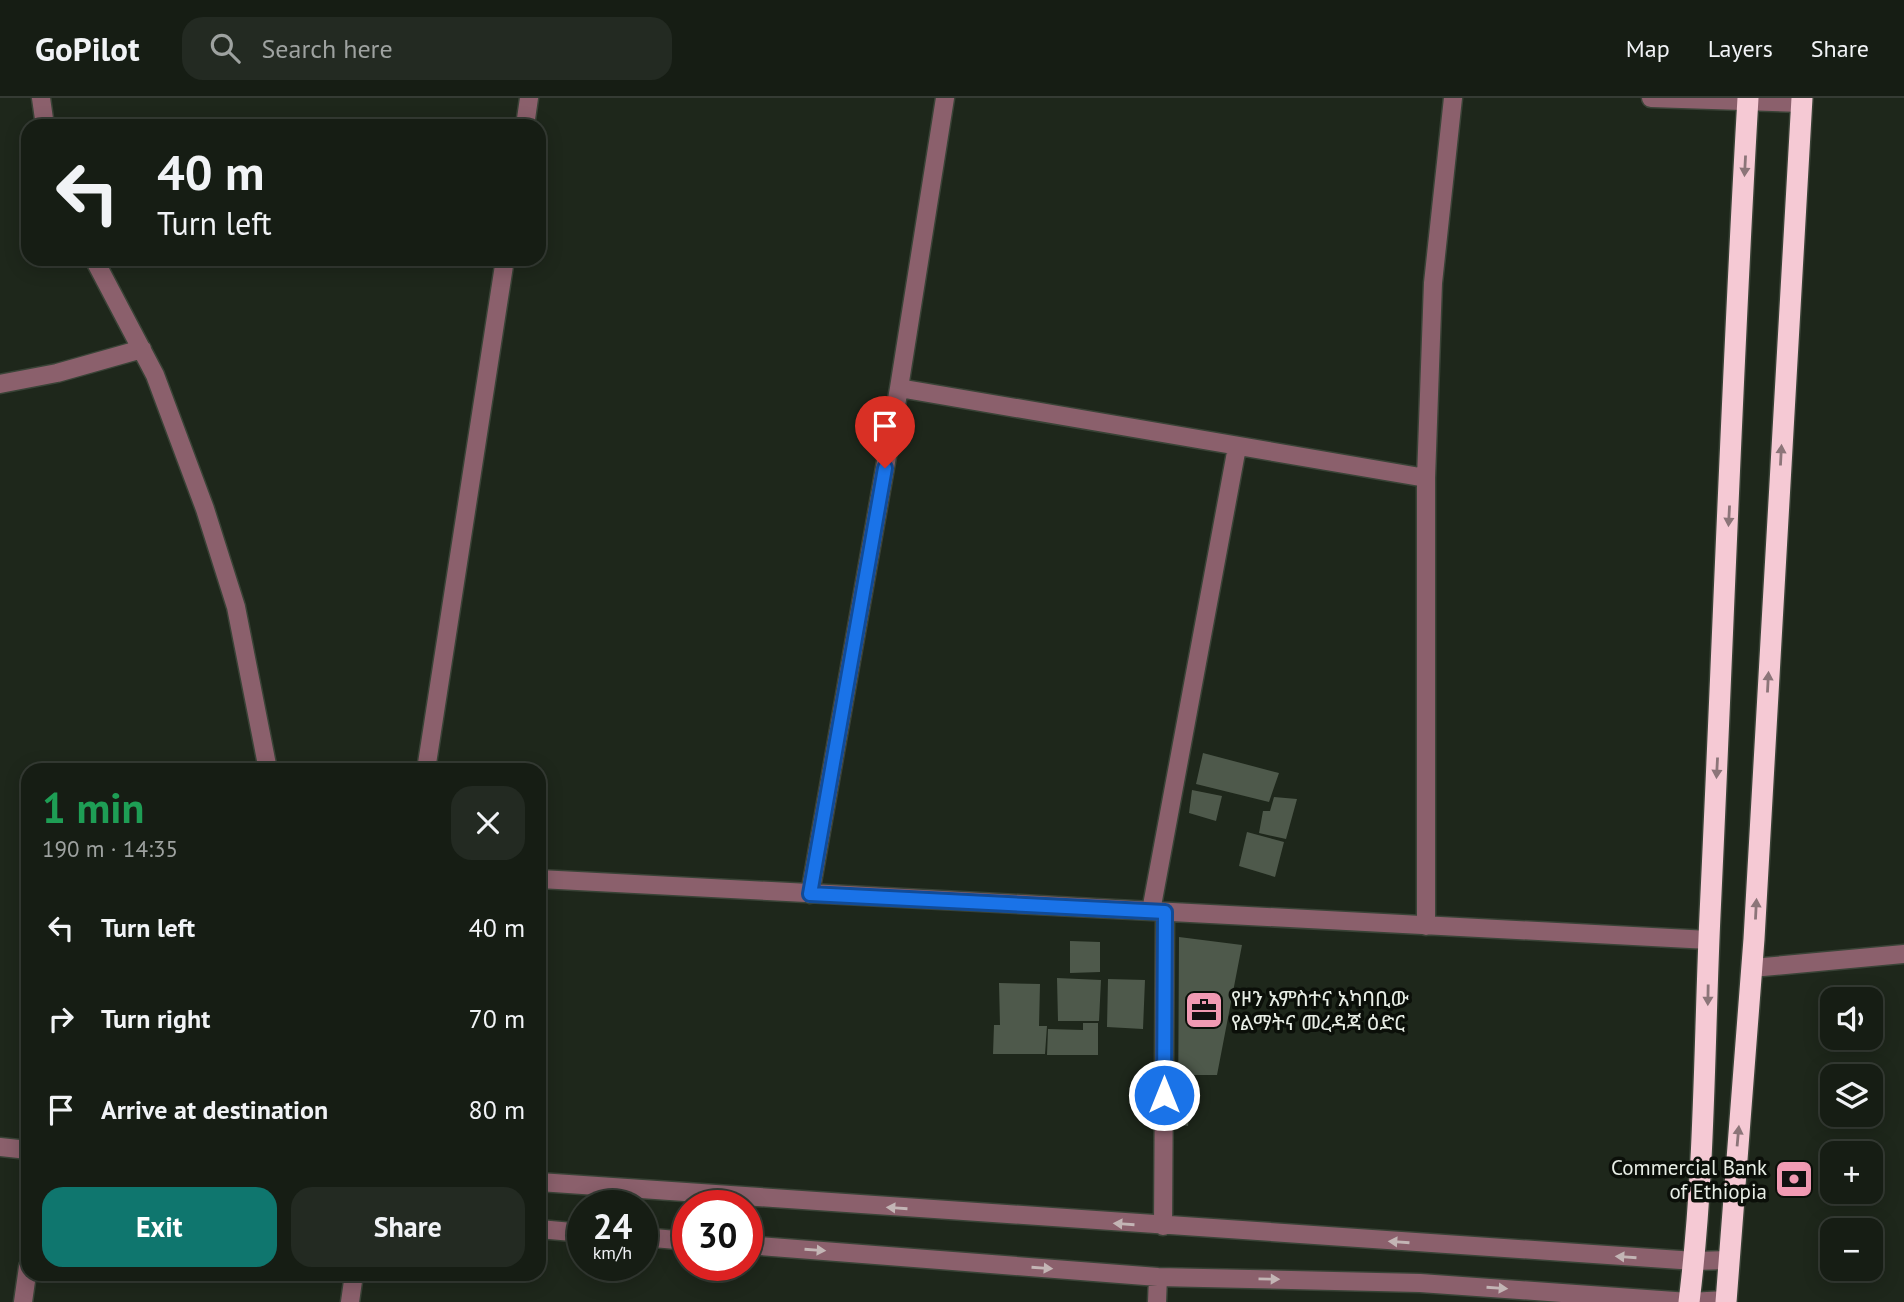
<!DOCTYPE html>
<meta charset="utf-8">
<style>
:root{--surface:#161d14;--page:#232a22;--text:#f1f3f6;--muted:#9ea2a0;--line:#353b34;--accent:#0f766e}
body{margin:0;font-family:"PT Sans","Noto Sans Ethiopic",sans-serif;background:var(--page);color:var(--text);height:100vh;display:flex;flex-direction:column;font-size:26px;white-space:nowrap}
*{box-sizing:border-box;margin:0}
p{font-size:23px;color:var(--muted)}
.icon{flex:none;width:38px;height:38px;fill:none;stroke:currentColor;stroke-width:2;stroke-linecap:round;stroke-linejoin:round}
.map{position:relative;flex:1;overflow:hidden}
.side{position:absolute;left:21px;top:665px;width:525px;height:518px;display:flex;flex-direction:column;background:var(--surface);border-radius:21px;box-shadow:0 4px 18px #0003,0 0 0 2px var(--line)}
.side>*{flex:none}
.top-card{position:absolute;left:21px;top:21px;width:525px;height:147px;border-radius:21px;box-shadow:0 4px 18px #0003,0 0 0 2px var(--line);background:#161d14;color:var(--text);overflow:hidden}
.fabs{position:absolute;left:1820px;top:889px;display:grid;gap:14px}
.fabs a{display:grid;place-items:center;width:63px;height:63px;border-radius:14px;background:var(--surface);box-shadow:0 4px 18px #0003,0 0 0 2px var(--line);font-size:35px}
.speed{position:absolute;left:567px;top:1092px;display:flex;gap:14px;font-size:35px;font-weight:700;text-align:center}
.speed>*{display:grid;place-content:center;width:91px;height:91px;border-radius:50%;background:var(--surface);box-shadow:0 4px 18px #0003,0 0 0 2px var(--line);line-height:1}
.speed small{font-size:18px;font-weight:400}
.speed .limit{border:10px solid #d22;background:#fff;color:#111}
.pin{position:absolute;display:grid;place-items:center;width:60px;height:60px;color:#fff;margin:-72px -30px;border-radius:50% 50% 50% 0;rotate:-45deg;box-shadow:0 0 7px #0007}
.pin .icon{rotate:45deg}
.me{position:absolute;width:77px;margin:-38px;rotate:0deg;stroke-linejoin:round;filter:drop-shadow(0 0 5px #0008)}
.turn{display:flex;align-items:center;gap:24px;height:147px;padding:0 21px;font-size:32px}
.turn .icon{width:91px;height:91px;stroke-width:2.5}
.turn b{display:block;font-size:49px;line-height:60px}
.round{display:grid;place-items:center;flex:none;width:74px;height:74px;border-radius:21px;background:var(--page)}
.head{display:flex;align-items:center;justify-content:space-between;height:119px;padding:0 21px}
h1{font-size:42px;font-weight:600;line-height:52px;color:#1e9e55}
.button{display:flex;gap:14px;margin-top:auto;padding:14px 21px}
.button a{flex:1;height:80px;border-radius:21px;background:var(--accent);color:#fff;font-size:28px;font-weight:600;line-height:80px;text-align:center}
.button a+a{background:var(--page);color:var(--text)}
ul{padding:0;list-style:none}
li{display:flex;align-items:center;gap:21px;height:91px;padding:0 21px}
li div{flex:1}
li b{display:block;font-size:26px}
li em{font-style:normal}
header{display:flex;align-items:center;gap:42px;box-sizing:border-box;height:98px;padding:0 35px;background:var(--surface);border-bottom:2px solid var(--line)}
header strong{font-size:33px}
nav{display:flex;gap:38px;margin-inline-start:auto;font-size:24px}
.search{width:490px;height:63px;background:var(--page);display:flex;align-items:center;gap:18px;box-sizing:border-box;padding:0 24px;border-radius:21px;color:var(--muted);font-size:26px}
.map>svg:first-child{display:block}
.building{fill:#4e594b}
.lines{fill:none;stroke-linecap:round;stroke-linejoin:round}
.street-casing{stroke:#3a4337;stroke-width:21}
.highway-casing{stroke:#3a4337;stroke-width:24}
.street{stroke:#8b606c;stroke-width:18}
.highway{stroke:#f5c9d4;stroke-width:21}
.oneway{fill:#8c7579}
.oneway2{fill:#c3b5b5}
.route-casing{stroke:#114b97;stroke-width:18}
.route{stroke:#1a73e8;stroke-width:12}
.labels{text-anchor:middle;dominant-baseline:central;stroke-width:7;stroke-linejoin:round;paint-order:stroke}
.poi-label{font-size:21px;fill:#e8eee6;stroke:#0b0f09;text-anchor:start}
</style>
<header>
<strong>GoPilot</strong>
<div class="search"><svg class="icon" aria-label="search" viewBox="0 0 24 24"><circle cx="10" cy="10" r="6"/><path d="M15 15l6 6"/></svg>Search here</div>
<nav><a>Map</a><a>Layers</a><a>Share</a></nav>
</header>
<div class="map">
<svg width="1904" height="1204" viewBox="0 0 1904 1204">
<rect width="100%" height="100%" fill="#1e271b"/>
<path class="building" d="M1203 655 1279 675 1269 704 1196 686Z
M1192 692 1222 698 1216 723 1189 715Z
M1274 699 1297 701 1286 741 1259 735 1263 713H1270Z
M1247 734 1284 744 1275 779 1239 768Z
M1179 839 1242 847 1217 977H1193L1188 1028 1178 1026Z
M1070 843 1100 844V874L1070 875Z
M1057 880 1101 882 1099 923H1058Z
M1108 881 1145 882 1143 931 1107 929Z
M999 885 1040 886 1039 928H1047L1045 956H993L994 927H1000Z
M1083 925H1098V957H1047L1048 931 1083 932Z"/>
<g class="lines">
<defs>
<path id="street" d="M41 0 45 28
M1651 0 1802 5
M525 28 529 0
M94 161 155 277 205 411 236 509 268 672
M0 286 57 275 142 251
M899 290 1426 380
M426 672 505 161
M539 781 1709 842
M810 796 899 290 945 0
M1151 813 1237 349
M1426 828V380L1433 185 1453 0
M1752 870 1904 856
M0 1049 28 1052
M539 1084 1695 1163 1728 1162
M1163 1128 1165 814
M539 1131 583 1135
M642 1139 688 1143
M747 1147 1158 1179 1420 1185 1689 1204 1726 1202
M23 1204 28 1169
M350 1204 354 1176
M1157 1204 1158 1179"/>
<path id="highway" d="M1689 1204C1705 1075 1704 946 1710 817 1723 545 1732 272 1748 0
M1726 1204 1754 841 1802 0"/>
</defs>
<use href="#street" class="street-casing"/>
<use href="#highway" class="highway-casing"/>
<use href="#street" class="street"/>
<use href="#highway" class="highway"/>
</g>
<defs><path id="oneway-solid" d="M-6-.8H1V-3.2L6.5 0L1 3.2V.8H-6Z" transform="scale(1.75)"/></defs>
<g class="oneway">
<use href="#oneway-solid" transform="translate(1745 68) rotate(93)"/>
<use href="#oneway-solid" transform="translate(1781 357) rotate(-87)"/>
<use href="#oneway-solid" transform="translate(1729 418) rotate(93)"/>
<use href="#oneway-solid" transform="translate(1768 584) rotate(-87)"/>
<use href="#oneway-solid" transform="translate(1717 670) rotate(93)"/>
<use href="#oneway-solid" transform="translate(1756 811) rotate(-87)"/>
<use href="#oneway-solid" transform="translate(1708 897) rotate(91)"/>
<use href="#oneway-solid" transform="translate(1738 1038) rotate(-85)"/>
</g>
<g class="oneway2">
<use href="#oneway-solid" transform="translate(897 1110) rotate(-176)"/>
<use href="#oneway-solid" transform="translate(1124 1126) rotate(-176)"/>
<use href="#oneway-solid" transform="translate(1399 1144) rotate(-176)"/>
<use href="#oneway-solid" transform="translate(815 1152) rotate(4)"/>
<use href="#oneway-solid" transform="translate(1626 1159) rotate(-176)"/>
<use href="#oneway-solid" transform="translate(1042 1170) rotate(4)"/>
<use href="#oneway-solid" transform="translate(1269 1181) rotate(1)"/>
<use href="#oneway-solid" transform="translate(1497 1190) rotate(4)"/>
</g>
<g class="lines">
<defs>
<path id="route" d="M885 370 810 796 1165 814 1164 997"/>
</defs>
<use href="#route" class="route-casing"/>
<use href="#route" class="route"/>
</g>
<defs>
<symbol id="office-square" viewBox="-11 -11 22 22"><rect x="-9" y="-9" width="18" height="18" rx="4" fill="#f19ab3" stroke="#0b0f09"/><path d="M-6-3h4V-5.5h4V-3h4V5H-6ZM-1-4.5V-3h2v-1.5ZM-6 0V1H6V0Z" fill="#111"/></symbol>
<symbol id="bank-square" viewBox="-11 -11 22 22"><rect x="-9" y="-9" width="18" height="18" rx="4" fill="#f19ab3" stroke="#0b0f09"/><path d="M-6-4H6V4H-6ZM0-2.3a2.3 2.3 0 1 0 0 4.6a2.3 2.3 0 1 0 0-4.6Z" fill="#111"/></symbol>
</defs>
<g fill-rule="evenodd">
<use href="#office-square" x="1182" y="890" width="44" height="44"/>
<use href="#bank-square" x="1772" y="1059" width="44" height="44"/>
</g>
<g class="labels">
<g class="poi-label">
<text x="1231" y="900">የዞን አምስተና አካባቢው<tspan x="1231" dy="24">የልማትና መረዳጃ ዕድር</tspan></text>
<text x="1767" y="1069" text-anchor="end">Commercial Bank<tspan x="1767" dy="24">of Ethiopia</tspan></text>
</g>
</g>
</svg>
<div class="fabs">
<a><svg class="icon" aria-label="sound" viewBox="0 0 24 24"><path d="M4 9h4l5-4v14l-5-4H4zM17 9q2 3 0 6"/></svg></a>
<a><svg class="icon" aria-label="layers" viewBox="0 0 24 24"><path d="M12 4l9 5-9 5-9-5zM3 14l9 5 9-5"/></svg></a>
<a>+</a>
<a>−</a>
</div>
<div class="speed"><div>24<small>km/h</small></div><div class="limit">30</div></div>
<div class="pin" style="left:885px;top:370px;background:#d93025"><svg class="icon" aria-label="arrive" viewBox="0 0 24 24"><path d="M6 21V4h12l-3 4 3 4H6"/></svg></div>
<svg class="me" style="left:1164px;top:997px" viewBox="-20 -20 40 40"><circle r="17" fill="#1a73e8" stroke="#fff" stroke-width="3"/><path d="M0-11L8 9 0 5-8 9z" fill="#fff"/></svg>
<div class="top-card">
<div class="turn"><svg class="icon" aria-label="left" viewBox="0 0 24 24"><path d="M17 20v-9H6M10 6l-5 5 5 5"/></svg><div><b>40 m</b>Turn left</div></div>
</div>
<section class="side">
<div class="head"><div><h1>1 min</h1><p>190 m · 14:35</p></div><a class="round"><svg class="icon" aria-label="close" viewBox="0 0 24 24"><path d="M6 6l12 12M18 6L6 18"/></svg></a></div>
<ul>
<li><svg class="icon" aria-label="left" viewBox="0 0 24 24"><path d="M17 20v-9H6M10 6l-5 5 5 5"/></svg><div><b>Turn left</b></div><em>40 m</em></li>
<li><svg class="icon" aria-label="right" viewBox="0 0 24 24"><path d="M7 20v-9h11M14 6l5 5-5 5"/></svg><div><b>Turn right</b></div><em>70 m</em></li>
<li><svg class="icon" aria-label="arrive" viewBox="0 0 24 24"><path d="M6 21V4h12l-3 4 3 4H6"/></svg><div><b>Arrive at destination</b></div><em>80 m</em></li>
</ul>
<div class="button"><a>Exit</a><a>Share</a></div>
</section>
</div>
